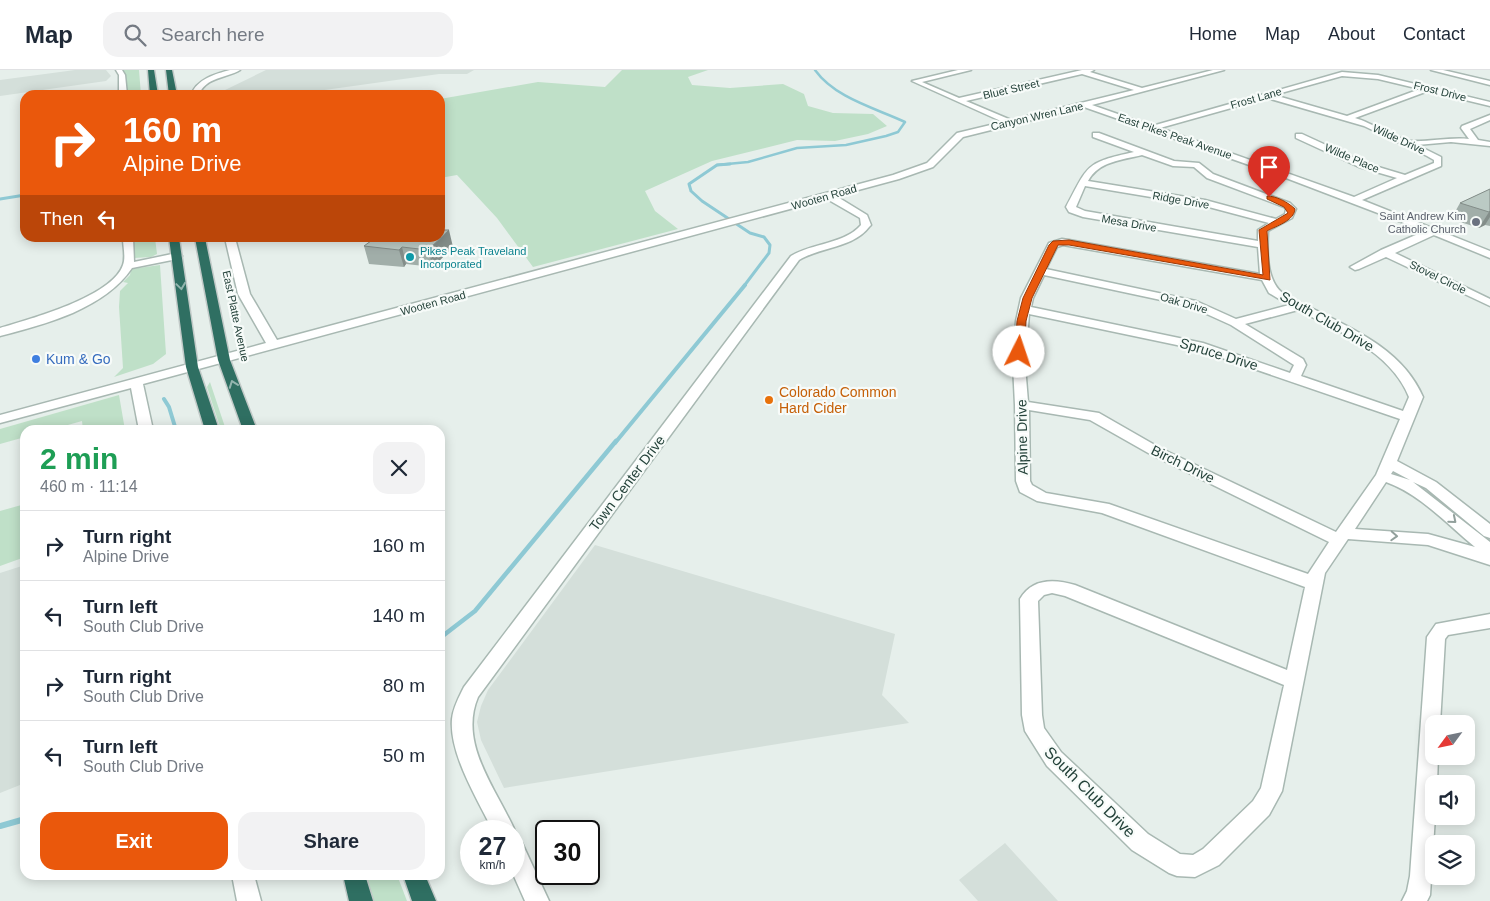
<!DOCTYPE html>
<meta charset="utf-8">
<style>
:root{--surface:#fff;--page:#f2f2f3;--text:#1f2937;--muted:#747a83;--line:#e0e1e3;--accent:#ea580c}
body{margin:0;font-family:Helvetica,sans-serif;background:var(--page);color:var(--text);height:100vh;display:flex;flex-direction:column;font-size:19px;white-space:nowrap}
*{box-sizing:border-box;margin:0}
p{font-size:16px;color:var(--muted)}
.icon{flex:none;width:28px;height:28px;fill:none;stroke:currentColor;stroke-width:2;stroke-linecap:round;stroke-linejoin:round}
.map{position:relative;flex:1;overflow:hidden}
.sheet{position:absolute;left:20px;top:355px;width:425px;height:455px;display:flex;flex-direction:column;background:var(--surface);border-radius:15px;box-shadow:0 2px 12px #0003}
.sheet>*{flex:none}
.hud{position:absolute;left:20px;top:20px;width:425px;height:152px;border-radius:15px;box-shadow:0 2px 12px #0003;background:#ea580c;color:#fff;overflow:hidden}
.needle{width:32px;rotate:237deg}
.buttons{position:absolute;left:1425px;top:645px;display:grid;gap:10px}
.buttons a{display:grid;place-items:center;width:50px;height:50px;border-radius:10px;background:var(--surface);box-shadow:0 2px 12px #0003;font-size:25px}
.speed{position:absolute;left:460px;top:750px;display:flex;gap:10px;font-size:25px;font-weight:700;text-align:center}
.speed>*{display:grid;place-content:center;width:65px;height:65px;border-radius:50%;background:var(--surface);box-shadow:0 2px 12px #0003;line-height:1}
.speed small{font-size:12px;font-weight:400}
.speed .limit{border:2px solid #111;border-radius:8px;background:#fff;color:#111}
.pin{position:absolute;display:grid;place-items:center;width:42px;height:42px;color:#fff;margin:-51px -21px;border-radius:50% 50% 50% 0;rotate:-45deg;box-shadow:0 0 5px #0007}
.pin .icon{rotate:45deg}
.me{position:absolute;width:55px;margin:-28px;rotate:4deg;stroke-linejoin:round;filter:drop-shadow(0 0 4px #0008)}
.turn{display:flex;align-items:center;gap:18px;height:105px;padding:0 20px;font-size:22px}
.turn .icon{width:65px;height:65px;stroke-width:2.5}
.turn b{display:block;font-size:35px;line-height:42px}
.then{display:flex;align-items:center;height:48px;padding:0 20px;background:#0003;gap:10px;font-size:19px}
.round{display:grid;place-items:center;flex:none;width:52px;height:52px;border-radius:15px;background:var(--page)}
.summary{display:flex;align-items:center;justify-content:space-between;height:85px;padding:0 20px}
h1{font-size:30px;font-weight:700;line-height:38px;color:#1e9e55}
.primary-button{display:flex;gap:10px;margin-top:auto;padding:10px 20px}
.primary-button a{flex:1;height:58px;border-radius:15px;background:var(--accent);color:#fff;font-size:20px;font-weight:700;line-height:58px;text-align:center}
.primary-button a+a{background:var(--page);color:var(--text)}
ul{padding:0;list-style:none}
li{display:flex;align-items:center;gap:15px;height:70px;padding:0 20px;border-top:1px solid var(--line)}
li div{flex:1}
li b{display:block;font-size:19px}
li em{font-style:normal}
header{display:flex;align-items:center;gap:30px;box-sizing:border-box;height:70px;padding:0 25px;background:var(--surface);border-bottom:1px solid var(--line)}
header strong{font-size:24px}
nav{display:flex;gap:28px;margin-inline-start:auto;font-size:18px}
.search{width:350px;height:45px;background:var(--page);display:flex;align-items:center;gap:12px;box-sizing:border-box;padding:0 18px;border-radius:15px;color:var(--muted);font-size:19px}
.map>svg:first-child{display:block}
.built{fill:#d4dfda}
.green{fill:#bfe0c8}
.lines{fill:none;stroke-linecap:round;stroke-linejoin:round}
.stream-far4{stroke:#8ec9d4;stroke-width:2.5}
.stream-far3{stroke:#8ec9d4;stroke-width:3}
.stream-far2{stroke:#8ec9d4;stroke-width:4}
.stream-far1{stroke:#8ec9d4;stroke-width:4.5}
.stream{stroke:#8ec9d4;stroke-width:6}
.minor-casing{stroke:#a8b8b2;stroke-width:3}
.highway-casing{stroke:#c2cac8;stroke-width:3}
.minor{fill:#fff;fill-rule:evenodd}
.highway{fill:#2f6f62;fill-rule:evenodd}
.wall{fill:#a1aea9}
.shaded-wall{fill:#838d89}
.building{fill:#bbcac4;stroke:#838d89}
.oneway{stroke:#93b5ae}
.oneway2{stroke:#92a09c}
.route{fill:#ea580c;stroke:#983908}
.worship-dot{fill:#6b7280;stroke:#f7fbf9;stroke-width:2}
.culture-dot{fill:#0f9aa8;stroke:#f7fbf9;stroke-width:2}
.shop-dot{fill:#3f7fe0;stroke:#f7fbf9;stroke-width:2}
.food-dot{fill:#e8710a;stroke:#f7fbf9;stroke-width:2}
.labels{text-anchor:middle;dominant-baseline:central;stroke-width:4.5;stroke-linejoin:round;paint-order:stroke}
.far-street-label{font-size:11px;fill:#24423a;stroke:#f7fbf9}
.far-worship-label{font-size:11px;fill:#5b616d;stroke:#f7fbf9;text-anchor:end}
.far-culture-label{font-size:11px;fill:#0d838f;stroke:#f7fbf9;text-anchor:start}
.street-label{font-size:14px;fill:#24423a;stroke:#f7fbf9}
.shop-label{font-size:14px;fill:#366cbe;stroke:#f7fbf9;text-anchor:start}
.food-label{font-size:14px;fill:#c56008;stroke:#f7fbf9;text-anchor:start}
.near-street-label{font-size:16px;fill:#24423a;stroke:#f7fbf9}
</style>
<header>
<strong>Map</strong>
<div class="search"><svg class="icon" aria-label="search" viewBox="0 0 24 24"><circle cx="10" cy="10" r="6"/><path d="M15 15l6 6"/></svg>Search here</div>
<nav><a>Home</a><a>Map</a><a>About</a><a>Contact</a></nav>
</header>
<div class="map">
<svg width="1490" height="831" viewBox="0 0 1490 831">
<rect width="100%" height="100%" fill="#e6efeb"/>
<path class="built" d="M75 0H106L111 6 106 11 0 26V10Z
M266 0H474L467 4H439L289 25H225L223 21Z
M595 475 895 564 882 625 909 653 504 718 481 670 477 652 481 636 488 620Z
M25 495V713L0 723V503Z
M1005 773 1058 831H978L959 810Z"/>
<path class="green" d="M122 0H139L141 25H124L125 3Z
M622 0H708L688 7 692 15 730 18 783 14 804 24 808 36 833 43 873 44 887 56 868 64 835 71 797 70 712 91 645 121 655 141 678 159 533 197 497 148 457 105 440 108V29L538 12 605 17Z
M133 168H155L157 184 151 187 134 188Z
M160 195 166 284 153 294 114 307 123 298 119 237 120 221 128 213 123 212 130 205 131 199Z
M210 312 226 360H221L207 317Z
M119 325 125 360H83L82 351 50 360H25V367L0 374V359Z
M25 434V487L0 496V441Z
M364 805H397L407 831H372Z"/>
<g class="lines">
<path class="stream-far4" d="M717 95 748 92 797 78 846 75 886 66 898 62 905 52C875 38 835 28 815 0"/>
<path class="stream-far3" d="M730 94 717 95 689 114 691 121 702 131 750 163 764 167 770 175 769 183 744 216
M0 129 25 125"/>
<path class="stream-far2" d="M164 329 169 337 176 360
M615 373 745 215"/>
<path class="stream-far1" d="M440 568 475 541 616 371"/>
<path class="stream" d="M0 756 25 749"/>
<defs>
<path id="minor" d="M116 0H122L125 5 127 25H119V5Z
M230 0H240C227 8 205 7 199 25H191C197 9 215 4 230 0Z
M958 0H971L922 12 959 28 1082 0H1094L1090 2 1142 18 1213 0H1224L1092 35 1152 56 1342 2 1378 5 1490 32V36L1428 21 1355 48C1370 52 1399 70 1410 71 1430 72 1449 67 1469 69L1461 58 1462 56 1490 45V50L1470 59 1478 70 1490 72V76L1451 72 1417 75 1441 87V96L1362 130 1490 181V188L1434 165 1395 183 1490 229V236L1386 187 1359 199 1355 200 1350 197 1381 180 1425 161 1286 108 1084 37 963 67 933 97 899 109 836 126 867 145 871 155 869 157C853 178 820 177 799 190L478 627C458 674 497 720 515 761L514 764V761H493C478 730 449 684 452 649 453 638 459 627 464 617L791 186C812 173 845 174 861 155L860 148 827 129 143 314 153 360H139L131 318 0 353V345L266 273 238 224 225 168H235L250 224 277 270 893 105 927 93 957 63 1003 52 912 11ZM1082 4 1134 20 1011 50 966 31ZM1342 6 1378 9 1420 19 1347 46 1274 25ZM1267 28 1364 56 1427 86 1434 90V93L1405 105 1365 93 1302 64H1296V68L1359 97 1397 108 1354 127 1160 58Z
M1431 0H1443L1490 11V15Z
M1093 63H1099L1174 91 1199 93 1213 104 1290 133 1296 139 1292 148 1268 161C1267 181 1266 212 1284 224 1334 252 1399 271 1423 327L1397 391 1436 412 1490 454V468L1484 466 1426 418 1413 412 1490 472V495L1428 475 1348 469 1325 503 1282 721 1269 745 1219 795 1195 807 1177 806 1169 803 1132 780 1047 696 1025 661 1022 645 1020 529C1032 508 1055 509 1075 515L1287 600 1305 517 1102 443 1037 431 1020 422 1016 411 1015 335 1013 295 1016 251 1021 228 1049 173 1062 169 1069 170 1260 204 1258 177 1083 147 1069 142 1066 137C1089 94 1085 93 1134 82L1093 67ZM1142 85 1173 96 1194 97 1207 108 1284 137 1286 139 1285 144 1276 149 1205 130 1088 111C1099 91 1122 90 1142 85ZM1085 116 1205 136 1269 153 1258 160V171L1085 141 1076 137ZM1063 175 1262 210 1269 223 1289 235 1236 249 1196 231 1046 199 1057 177ZM1044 205 1189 236 1231 255 1294 295 1290 303 1203 273 1031 237 1033 228ZM1298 240C1339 261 1391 282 1409 327L1403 341 1301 306 1306 295 1303 289 1245 254ZM1029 244 1196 279 1400 349 1376 405 1336 462 1160 378 1099 343 1028 332 1025 295ZM1029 340 1090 350 1150 384 1329 472 1308 504 1109 434 1046 423 1032 415 1030 411ZM1393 401 1410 410 1391 404ZM1386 412C1420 424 1448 455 1475 477L1428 464 1355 459ZM1052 523 1065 526 1284 615 1261 718 1253 731 1203 779 1193 785 1180 784 1148 764 1061 682 1044 658 1042 645 1038 531 1044 525Z
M123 168H133L134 192 177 183 182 186 177 189 132 198C104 239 46 254 0 266V258C30 249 112 227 123 195 126 187 123 177 123 168Z
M1490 544V558L1448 565 1445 569 1440 654H1434V686H1438L1437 714H1434L1435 746 1430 825 1427 831H1402L1407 821 1410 806 1427 567 1436 554Z
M514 770 522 773 549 831H525L513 804Z
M232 805H254L261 831H237Z"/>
<path id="highway" d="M148 0H154L158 25H150Z
M166 0H172L177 25H169Z
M169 168H179L198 297 219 360H205L186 297Z
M195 168H205L230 290 257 360H243L218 290Z
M343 805H365L373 831H349Z
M403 805H425L436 831H412Z"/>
</defs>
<use href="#minor" class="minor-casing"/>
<use href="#highway" class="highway-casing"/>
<use href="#minor" class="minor"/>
<use href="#highway" class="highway"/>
</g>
<path class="wall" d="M1490 119V156L1485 155 1479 158 1451 149 1460 133Z
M364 176 453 177 433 197 406 194 404 197 369 194Z"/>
<path class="shaded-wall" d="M1490 141V147L1485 155 1479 158 1489 142Z
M449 160 453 177 433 197 428 180Z
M402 177 406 194 404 197 399 180Z"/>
<path class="building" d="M1490 119V141L1489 142 1460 133Z
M440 160H449L428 180 402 177 399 180 364 176 375 168H440Z"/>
<defs><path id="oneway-chevron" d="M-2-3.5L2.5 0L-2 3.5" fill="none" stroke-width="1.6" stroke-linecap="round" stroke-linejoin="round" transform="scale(1.25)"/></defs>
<g class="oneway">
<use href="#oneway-chevron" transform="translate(181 216) rotate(82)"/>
<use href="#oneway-chevron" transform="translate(233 314) rotate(-110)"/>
</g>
<g class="oneway2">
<use href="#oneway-chevron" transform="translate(1453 450) rotate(40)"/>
<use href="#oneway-chevron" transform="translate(1394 466) rotate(3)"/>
</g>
<path class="route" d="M1267 126C1276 126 1288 132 1295 139 1294 151 1276 156 1267 161L1270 210 1069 175H1058L1032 228 1026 251 1024 282 1019 284 1015 282 1017 251 1023 228 1049 175 1053 171 1069 170 1263 205 1259 160 1288 143 1284 137 1267 129Z"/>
<circle class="worship-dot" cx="1476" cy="152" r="5"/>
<circle class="culture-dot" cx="410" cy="187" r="5"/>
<circle class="shop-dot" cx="36" cy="289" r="5"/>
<circle class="food-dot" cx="769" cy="330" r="5"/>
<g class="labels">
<g class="far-street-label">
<text transform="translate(1011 19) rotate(-13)">Bluet Street</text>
<text transform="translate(1440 21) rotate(14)">Frost Drive</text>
<text transform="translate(1256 28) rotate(-16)">Frost Lane</text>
<text transform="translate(1037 46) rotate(-13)">Canyon Wren Lane</text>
<text transform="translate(1175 66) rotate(19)">East Pikes Peak Avenue</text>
<text transform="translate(1399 69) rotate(25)">Wilde Drive</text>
<text transform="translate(1352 88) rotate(23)">Wilde Place</text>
<text transform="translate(824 127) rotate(-16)">Wooten Road</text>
<text transform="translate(1181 130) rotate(10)">Ridge Drive</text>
<text transform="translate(1129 153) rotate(10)">Mesa Drive</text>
<text transform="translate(1438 207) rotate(26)">Stovel Circle</text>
<text transform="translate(433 233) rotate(-15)">Wooten Road</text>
<text transform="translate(1184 233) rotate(16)">Oak Drive</text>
<text transform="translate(236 246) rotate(78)">East Platte Avenue</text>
</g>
<g class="far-worship-label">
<text x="1466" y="146">Saint Andrew Kim<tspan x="1466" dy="13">Catholic Church</tspan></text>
</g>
<g class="far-culture-label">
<text x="420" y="181">Pikes Peak Traveland<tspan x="420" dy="13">Incorporated</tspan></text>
</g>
<g class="street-label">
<text transform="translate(1327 251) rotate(30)">South Club Drive</text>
<text transform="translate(1219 284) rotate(17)">Spruce Drive</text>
<text transform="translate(1022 367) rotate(-91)">Alpine Drive</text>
<text transform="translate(1183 394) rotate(26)">Birch Drive</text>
<text transform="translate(627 413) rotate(-53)">Town Center Drive</text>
</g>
<g class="shop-label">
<text x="46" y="289">Kum &amp; Go</text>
</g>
<g class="food-label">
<text x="779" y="322">Colorado Common<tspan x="779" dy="16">Hard Cider</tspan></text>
</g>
<g class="near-street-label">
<text transform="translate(1090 722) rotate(45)">South Club Drive</text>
</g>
</g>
</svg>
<div class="buttons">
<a><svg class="needle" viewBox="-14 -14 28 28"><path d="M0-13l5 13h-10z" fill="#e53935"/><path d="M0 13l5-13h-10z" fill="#747a83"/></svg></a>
<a><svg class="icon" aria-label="sound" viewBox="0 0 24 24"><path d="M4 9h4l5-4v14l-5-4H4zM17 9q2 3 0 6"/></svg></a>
<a><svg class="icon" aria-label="layers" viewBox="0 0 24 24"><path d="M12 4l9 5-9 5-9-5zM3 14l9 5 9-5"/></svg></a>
</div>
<div class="speed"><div>27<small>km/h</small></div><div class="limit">30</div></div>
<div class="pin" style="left:1269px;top:127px;background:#d93025"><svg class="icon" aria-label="arrive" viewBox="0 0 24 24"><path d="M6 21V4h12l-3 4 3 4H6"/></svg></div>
<svg class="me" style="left:1019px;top:282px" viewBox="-20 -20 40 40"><circle r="19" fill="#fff"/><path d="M0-13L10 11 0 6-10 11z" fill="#ea580c"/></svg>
<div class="hud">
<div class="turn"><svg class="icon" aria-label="right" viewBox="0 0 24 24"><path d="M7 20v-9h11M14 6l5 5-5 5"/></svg><div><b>160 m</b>Alpine Drive</div></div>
<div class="then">Then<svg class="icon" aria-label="left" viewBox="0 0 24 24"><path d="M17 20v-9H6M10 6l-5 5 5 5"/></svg></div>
</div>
<section class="sheet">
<div class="summary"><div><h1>2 min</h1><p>460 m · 11:14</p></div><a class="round"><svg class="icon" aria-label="close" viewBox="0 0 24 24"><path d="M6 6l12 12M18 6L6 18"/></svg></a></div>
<ul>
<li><svg class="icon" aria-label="right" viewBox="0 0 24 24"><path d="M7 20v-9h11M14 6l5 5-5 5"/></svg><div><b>Turn right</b><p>Alpine Drive</p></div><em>160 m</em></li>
<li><svg class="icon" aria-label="left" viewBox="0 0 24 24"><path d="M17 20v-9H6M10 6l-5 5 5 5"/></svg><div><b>Turn left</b><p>South Club Drive</p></div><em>140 m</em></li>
<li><svg class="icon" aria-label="right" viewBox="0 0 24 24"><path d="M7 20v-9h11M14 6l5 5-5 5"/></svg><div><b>Turn right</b><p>South Club Drive</p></div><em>80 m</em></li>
<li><svg class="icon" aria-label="left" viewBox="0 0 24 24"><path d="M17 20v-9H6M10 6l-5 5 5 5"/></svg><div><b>Turn left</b><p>South Club Drive</p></div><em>50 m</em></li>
</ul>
<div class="primary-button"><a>Exit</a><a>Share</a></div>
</section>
</div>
